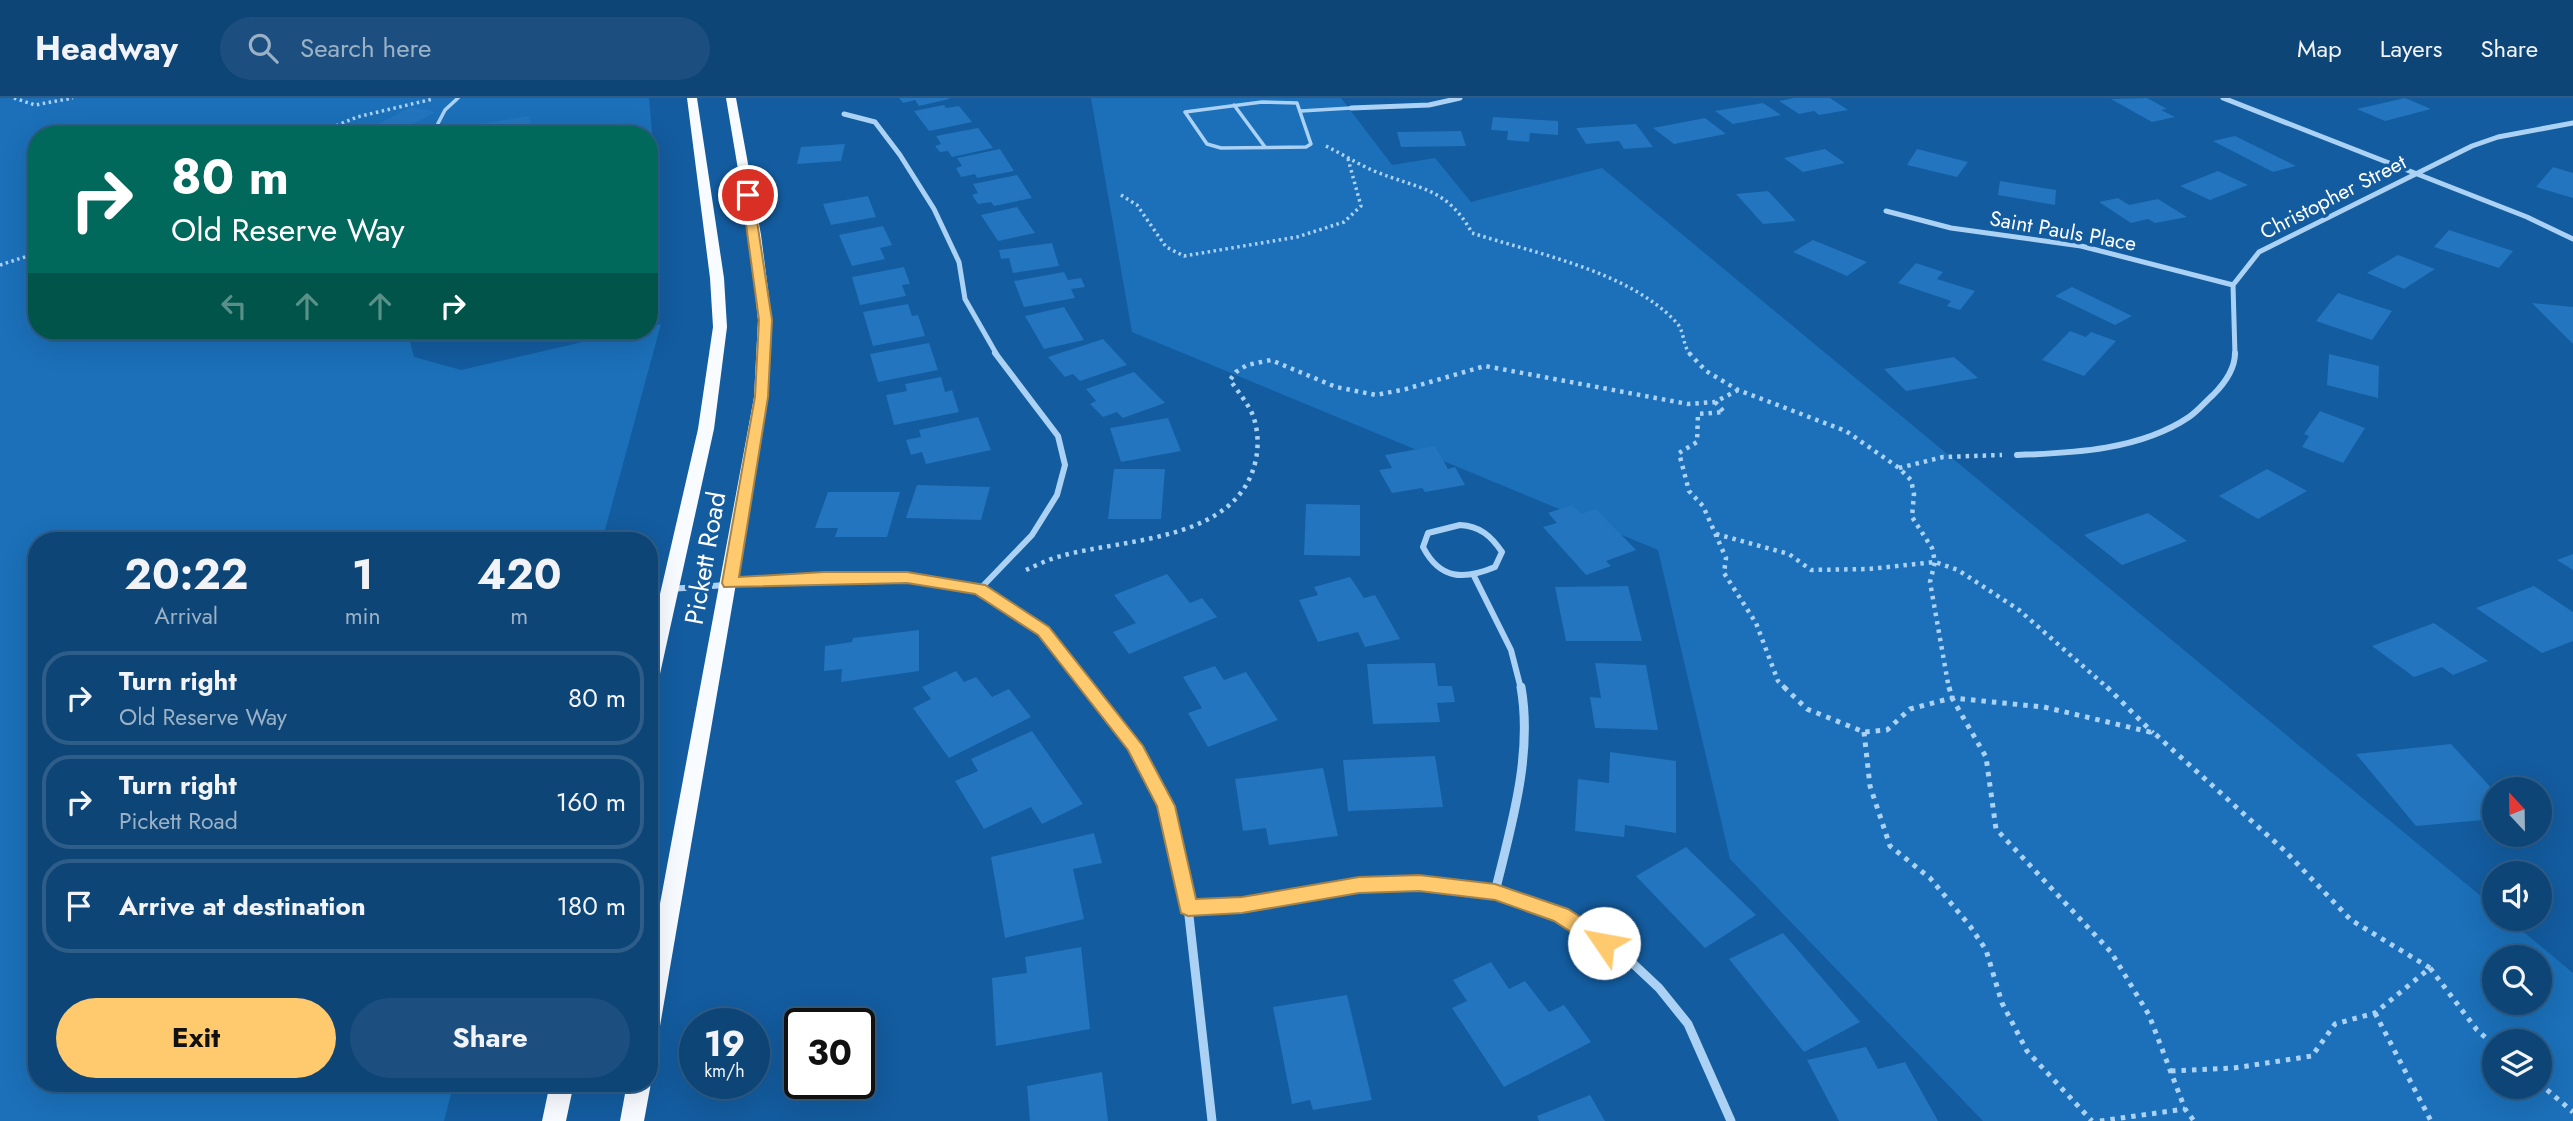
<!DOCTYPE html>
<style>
:root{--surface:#0e4577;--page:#1c4f7f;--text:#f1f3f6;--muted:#9bb1c6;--line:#2e5d89;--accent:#ffc96e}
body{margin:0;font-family:Jost,sans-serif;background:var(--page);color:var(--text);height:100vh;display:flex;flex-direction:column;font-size:26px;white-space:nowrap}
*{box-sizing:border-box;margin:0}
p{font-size:23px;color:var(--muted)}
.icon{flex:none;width:38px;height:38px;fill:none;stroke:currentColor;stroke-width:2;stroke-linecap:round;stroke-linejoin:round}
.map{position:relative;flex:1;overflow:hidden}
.details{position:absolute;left:28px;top:434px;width:630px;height:560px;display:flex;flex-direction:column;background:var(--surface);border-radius:28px;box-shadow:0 7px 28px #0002,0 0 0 2px var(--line)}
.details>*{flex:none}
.top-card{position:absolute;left:28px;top:28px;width:630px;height:214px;border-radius:28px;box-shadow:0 7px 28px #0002,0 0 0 2px var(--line);background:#00695c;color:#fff;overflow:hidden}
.needle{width:46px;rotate:338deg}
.tools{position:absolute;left:2482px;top:679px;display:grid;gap:14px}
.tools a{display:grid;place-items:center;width:70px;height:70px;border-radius:50%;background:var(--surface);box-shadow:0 7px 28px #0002,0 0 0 2px var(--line);font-size:35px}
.speed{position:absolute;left:679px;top:910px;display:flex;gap:14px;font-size:35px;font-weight:700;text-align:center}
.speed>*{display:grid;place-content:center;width:91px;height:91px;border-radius:50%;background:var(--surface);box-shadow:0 7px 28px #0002,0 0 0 2px var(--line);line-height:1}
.speed small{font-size:18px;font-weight:400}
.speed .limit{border:4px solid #111;border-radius:10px;background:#fff;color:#111}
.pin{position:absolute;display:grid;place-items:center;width:60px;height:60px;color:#fff;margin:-30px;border:4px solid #fff;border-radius:50%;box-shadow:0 2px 7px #0007}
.me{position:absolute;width:77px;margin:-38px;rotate:303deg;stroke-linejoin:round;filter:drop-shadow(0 0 5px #0008)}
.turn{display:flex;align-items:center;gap:24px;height:147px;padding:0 28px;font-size:32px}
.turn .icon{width:91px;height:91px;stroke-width:2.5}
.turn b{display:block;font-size:49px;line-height:60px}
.lanes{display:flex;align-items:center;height:66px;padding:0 28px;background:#0003;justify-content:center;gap:35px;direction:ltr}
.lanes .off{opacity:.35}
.eta{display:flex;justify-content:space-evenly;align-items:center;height:119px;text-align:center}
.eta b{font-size:42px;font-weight:700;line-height:49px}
.action{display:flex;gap:14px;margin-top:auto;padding:14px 28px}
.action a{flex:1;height:80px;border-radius:42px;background:var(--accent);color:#111;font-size:28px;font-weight:700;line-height:80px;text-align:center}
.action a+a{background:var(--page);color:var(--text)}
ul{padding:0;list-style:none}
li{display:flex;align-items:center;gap:21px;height:94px;margin:0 14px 10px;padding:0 14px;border:4px solid var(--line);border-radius:28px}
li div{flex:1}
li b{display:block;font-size:26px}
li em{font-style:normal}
header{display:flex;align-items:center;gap:42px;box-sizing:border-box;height:98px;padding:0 35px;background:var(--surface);border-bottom:2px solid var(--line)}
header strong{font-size:33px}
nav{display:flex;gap:38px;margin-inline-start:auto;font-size:24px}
.search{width:490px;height:63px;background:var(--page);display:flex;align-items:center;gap:18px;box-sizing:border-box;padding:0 24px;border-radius:38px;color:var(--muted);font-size:26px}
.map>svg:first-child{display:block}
.green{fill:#1b70b9;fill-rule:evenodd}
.building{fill:#2275be}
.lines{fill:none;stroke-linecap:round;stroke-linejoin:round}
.path-far2{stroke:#abd2f4;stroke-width:3.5;stroke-dasharray:2.5 3.5;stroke-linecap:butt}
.path-far1{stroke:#abd2f4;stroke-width:4.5;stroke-dasharray:3.5 5;stroke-linecap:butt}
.path{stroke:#abd2f4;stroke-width:5;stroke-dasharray:4.5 6;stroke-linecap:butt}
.service{stroke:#abd2f4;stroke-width:3.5}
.minor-far2{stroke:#abd2f4;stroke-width:5}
.minor-far1{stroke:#abd2f4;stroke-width:6}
.minor{stroke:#abd2f4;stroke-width:9}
.primary{fill:#f8fbff;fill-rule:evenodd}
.route{fill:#ffc96e;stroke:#a68348;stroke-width:2}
.labels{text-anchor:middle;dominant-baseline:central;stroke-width:7;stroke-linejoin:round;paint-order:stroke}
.far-street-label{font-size:21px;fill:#fff;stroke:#135c9f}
.street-label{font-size:26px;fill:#fff;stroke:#135c9f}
</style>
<header>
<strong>Headway</strong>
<div class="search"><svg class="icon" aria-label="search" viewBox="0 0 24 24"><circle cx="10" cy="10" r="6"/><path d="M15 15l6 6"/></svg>Search here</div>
<nav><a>Map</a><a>Layers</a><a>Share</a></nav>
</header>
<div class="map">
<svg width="2573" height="1023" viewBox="0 0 2573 1023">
<rect width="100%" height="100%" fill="#135c9f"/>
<path class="green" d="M0 0H649L657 90 649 91V37H37V233H407L414 259 461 272 630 233H649V228L661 226 602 443H37V985H454L444 1023H0Z
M1091 0H1341L1392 67 1435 60 1471 104 1602 70 2494 809V821H2508L2573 875V1023H1983L1730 761 1658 452 1132 234ZM2494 859H2539V905H2494ZM2494 943H2539V989H2494Z"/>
<path class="building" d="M899 0H949V1L919 8 915 2 903 5Z
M1794 0H1830L1848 12 1819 17 1814 13 1799 16 1779 3Z
M2147 0 2167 11 2161 12 2175 19 2152 24 2111 1Z
M2405 0 2431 11 2385 23 2357 11Z
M1763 5 1781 17 1733 26 1715 13Z
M944 7 946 10 959 8 972 24 929 33 914 13Z
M411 9 436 14 393 37 364 33Z
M529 18 533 37H469L468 28Z
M1493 19 1558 23V37L1530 35 1529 44 1507 42 1508 33 1491 32Z
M1705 20 1726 36 1674 46 1653 30Z
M1636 26 1653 49 1624 51 1619 43 1586 46 1576 30Z
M978 30 993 50 952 59 948 53 940 54 935 48 941 46 936 38Z
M1461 33 1466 48 1401 49 1397 34Z
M2235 38 2296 68 2273 74 2213 43Z
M845 46 841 63 797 66 801 49Z
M1000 51 1014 73 977 80 975 76 961 79 956 70 962 68 957 60Z
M1825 51 1845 65 1803 74 1784 60Z
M1917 51 1968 64 1957 79 1907 67Z
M2553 69 2573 75V100L2536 89Z
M2218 73 2248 87 2210 102 2180 88Z
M1017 77 1032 100 994 108 991 104 978 106 972 97 978 95 973 86Z
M2000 83 2056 92 2055 107 1998 97Z
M1768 93 1796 123 1763 126 1736 96Z
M868 98 876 119 831 127 823 106Z
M2118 100 2129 107 2158 101 2187 119 2155 125 2148 121 2131 125 2099 104Z
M1017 109 1035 135 998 143 981 117Z
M883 128 892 147 880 150 885 161 852 168 839 137Z
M2449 132 2513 153 2499 170 2434 149Z
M1813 142 1867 164 1847 178 1793 154Z
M1052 145 1059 168 1013 175 1009 160 1001 161 999 152Z
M2398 157 2435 171 2404 191 2367 175Z
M1916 165 1943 174 1937 181 1975 193 1960 212 1947 208 1951 203 1898 185Z
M904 169 910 186 902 187 906 198 860 207 852 179Z
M1064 174 1068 182 1081 180 1085 189 1071 191 1075 200 1024 209 1014 183Z
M2072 189 2132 218 2115 227 2055 198Z
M2338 195 2392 213 2372 242 2316 223Z
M2532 205 2573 209V246Z
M908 206 912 218 918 217 925 238 873 248 863 214Z
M1064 209 1084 242 1044 251 1025 218Z
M2070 233 2086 239 2091 234 2116 243 2084 278 2042 262Z
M1103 241 1127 267 1080 283 1073 276 1065 279 1048 259Z
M929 245 938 272 878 284 870 256Z
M2329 256 2379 268 2378 300 2327 287Z
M1954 259 1978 280 1906 293 1884 271Z
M1134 274 1165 305 1123 320 1117 314 1103 319 1090 306 1096 303 1086 291Z
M941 279 945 294 952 292 959 314 894 327 886 297 907 293 905 286Z
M2320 313 2365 330 2343 365 2302 349 2309 338 2304 336Z
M978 319 991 352 926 366 922 354 911 357 906 342 921 339 919 332Z
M1168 320 1181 353 1121 364 1110 330Z
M1435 348 1448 371 1455 369 1465 387 1425 394 1422 390 1392 395 1379 372 1392 370 1385 357Z
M1114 371H1165L1161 421H1108Z
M2267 371 2307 393 2258 421 2219 398Z
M917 387 990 389 981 422 906 420Z
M828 394H900L887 439H835L838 430H815Z
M1306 406 1360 407V458L1304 457Z
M1572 407 1581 416 1596 411 1636 452 1606 463 1611 468 1586 477 1543 429 1557 425 1548 415Z
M2148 415 2187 443 2122 467 2084 437Z
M2573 456V472L2557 462Z
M1167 476 1190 505 1202 500 1217 519 1129 556 1113 534 1136 525 1114 497Z
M1350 479 1364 500 1375 497 1400 541 1365 549 1358 534 1318 544 1299 502 1318 497 1314 489Z
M1628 488 1642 543H1566L1555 489Z
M2534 488 2573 514V543L2542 555 2476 510Z
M2434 525 2488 563 2453 577 2442 569 2414 579 2372 548Z
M919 532V573L841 584 842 571 824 573 825 548 852 544 853 540Z
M1435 565 1438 588H1452L1455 604 1437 605 1440 624 1373 626 1367 566Z
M1595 565 1646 567 1658 632 1595 630 1590 599 1601 600Z
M1215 568 1224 582 1246 574 1278 622 1208 649 1188 615 1202 610 1183 579Z
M956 573 964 584 976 579 992 599 1009 591 1031 619 949 660 913 610 931 601 922 589Z
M1032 633 1083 706 1042 726 1031 709 984 731 955 683 978 673 971 661Z
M2451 646 2494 693V721L2416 728 2356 656Z
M1610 654 1676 663V735L1625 727 1624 739 1575 733 1578 681 1609 685Z
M1435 658 1443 709 1348 713 1343 662Z
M1323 670 1338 738 1269 747 1266 730 1243 733 1235 681Z
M1094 735 1102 765 1073 771 1084 821 1005 840 991 759Z
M1686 749 1756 817 1705 850 1636 778Z
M1783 835 1860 924 1804 954 1729 861Z
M1081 849 1090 931 996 948 992 880 1027 875 1025 859Z
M1491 864 1509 891 1525 883 1549 914 1564 907 1591 944 1504 989 1452 910 1467 903 1453 882Z
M1347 897 1372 1002 1313 1012 1310 1002 1292 1006 1273 909Z
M1866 949 1878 971 1905 964 1938 1023H1839L1807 962Z
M1102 974 1108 1023H1030L1027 988Z
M1590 997 1605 1023H1539L1537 1018Z"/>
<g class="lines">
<path class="path-far2" d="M14 0 35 7 73 0
M314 37 357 19 433 1
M1326 48C1342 56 1358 66 1374 73 1418 91 1447 89 1472 135 1537 156 1628 173 1676 224 1685 233 1682 248 1691 257
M1121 97 1137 107 1166 149 1184 158 1297 139 1344 124 1361 108 1348 61
M0 167 37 155"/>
<path class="path-far1" d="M1689 255 1706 273 1738 292 1846 333 1899 370 1911 382 1914 396 1912 419 1932 450 1935 464 1930 484 1949 591
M1715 304 1724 314 1698 316 1697 344 1679 355 1689 393 1703 408 1726 460 1724 475 1756 525 1778 583 1786 591
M1899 370 1943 359 2002 357
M1716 436 1789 456 1811 472 1869 471 1935 464 1958 472 2019 512 2109 591
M1026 472C1037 467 1049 461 1061 458 1125 440 1239 444 1256 361 1259 346 1258 328 1251 313 1245 302 1237 292 1230 282L1236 274 1247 267 1271 262 1336 289 1376 297 1406 291 1485 268 1688 306 1715 304 1738 292"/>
<path class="path" d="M1784 589 1807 611 1864 634 1887 632 1910 611 1952 600 2044 609 2154 635 2285 753 2351 822 2430 870
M1949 589 1952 600 1986 659 1996 731 2111 854 2149 917 2185 1011 2194 1023
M2107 589 2153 635
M1864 634 1870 688 1890 748 1930 780 1970 828 1986 852 2002 905 2027 953 2092 1023
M2375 915 2431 1023
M2171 973 2234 970 2312 958 2335 926 2375 915 2430 870 2477 932 2494 947
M2539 985 2573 1014
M2100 1023 2185 1011"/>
<path class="service" d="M1262 4 1297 5 1311 46 1306 49 1221 50 1207 46 1185 14Z
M1234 7 1265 49
M1301 13 1351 10
M432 37 445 12 458 0"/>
<path class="minor-far2" d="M2223 0 2527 119 2573 141
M1351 10 1429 7 1460 0
M844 16 875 24 900 57 934 111 959 164 965 201 997 257
M1886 113 1951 130 2081 148 2233 187
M2235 257 2233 187 2259 154 2472 48 2498 39 2573 25"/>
<path class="minor-far1" d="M2017 357C2074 355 2140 352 2189 319 2198 313 2205 304 2213 297 2224 286 2235 272 2235 255
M1460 427C1480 428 1491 438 1502 454L1495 469C1464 482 1440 482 1423 449L1428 435Z
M1474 478 1511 552 1521 591
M670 491 824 480 907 479 980 491 1043 533 1089 591
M980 491 1032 437 1057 397 1065 367 1058 338 995 255"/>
<path class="minor" d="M1088 589 1135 648 1166 708 1188 809 1212 1023
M1495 794C1511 728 1533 657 1521 589
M1188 809 1242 807 1359 787 1419 785 1495 794 1561 817 1626 859 1659 890 1688 926 1731 1023"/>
<path class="primary" d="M687 0H697L724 180 727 229 714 331 658 585 656 590 649 592V544L698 331 713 229 710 180Z
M726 0H736L761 137 772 222 768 299 660 928 657 935 649 938V865L754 299 758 222 749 137Z
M649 982 651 985 644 1023H620L627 985H649Z
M550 985H574L566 1023H542Z"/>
</g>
<path class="route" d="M748 94 753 97 772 222 768 299 739 479 824 474H907L985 487 1049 529 1143 648 1175 708 1196 801 1242 799 1359 779 1419 777 1495 786 1568 811 1611 839 1614 845 1611 851 1604 854 1597 851 1554 823 1495 802 1419 793 1359 795 1242 815 1188 818 1181 815 1157 708 1128 652 1038 537 975 496 907 485 724 489 722 485 755 299 759 222 742 97Z"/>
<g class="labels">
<g class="far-street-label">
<text transform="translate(2333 99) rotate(-27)">Christopher Street</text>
<text transform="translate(2063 133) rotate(10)">Saint Pauls Place</text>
</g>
<g class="street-label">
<text transform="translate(705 460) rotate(-80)">Pickett Road</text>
</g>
</g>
</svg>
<div class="tools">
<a><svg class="needle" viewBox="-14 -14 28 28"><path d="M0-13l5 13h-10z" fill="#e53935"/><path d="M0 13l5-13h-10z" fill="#9bb1c6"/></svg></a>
<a><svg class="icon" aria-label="sound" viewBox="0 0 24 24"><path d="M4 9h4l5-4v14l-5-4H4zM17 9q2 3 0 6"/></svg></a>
<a><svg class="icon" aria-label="search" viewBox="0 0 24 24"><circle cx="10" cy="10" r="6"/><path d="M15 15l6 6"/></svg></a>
<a><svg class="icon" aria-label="layers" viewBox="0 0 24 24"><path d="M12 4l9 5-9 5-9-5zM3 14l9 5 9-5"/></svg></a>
</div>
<div class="speed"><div>19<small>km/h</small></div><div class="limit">30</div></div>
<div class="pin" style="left:748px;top:97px;background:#d93025"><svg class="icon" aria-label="arrive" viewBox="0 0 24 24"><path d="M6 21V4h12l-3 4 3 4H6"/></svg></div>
<svg class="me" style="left:1604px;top:845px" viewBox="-20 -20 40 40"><circle r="19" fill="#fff"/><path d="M0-13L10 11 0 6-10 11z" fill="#ffc96e"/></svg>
<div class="top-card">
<div class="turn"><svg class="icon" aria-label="right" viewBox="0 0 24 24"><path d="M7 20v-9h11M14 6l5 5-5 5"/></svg><div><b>80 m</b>Old Reserve Way</div></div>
<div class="lanes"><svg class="icon off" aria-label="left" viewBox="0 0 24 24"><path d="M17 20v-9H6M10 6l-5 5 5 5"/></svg><svg class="icon off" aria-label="ahead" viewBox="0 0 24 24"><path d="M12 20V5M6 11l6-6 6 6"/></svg><svg class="icon off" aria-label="ahead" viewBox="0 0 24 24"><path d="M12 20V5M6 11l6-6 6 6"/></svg><svg class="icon" aria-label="right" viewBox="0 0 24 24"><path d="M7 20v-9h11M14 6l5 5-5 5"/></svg></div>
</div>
<section class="details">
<div class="eta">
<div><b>20:22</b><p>Arrival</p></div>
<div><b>1</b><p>min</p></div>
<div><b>420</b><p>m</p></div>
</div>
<ul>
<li><svg class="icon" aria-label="right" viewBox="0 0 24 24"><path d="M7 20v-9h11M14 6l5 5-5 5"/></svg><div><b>Turn right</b><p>Old Reserve Way</p></div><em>80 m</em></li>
<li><svg class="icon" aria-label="right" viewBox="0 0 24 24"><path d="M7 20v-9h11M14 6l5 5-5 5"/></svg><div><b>Turn right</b><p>Pickett Road</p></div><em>160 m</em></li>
<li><svg class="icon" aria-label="arrive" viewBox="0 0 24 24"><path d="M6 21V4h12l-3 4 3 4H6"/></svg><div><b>Arrive at destination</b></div><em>180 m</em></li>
</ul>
<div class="action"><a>Exit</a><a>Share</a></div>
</section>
</div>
